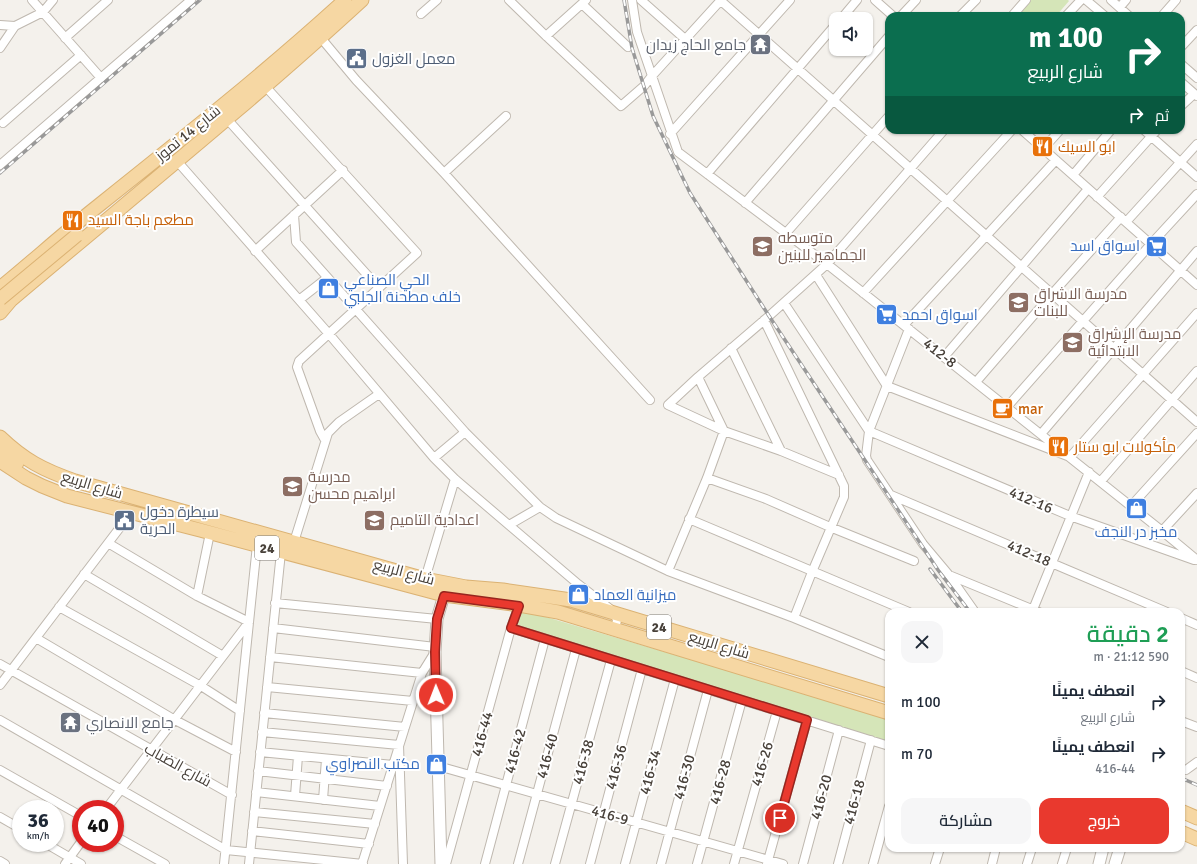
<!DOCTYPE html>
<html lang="ar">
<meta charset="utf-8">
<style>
:root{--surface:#fff;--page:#f6f6f7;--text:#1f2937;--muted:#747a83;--accent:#e9392e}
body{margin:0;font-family:Signika,Cairo,sans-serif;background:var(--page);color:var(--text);direction:rtl;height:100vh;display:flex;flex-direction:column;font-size:15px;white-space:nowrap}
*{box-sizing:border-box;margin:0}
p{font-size:13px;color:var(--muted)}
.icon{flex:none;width:22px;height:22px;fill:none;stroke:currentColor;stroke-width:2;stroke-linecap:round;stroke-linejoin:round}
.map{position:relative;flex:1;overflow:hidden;direction:ltr}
.sheet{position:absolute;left:885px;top:608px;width:300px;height:244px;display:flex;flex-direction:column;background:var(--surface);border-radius:12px;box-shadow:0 1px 3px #0004;direction:rtl}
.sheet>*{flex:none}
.top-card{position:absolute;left:885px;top:12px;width:300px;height:122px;border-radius:12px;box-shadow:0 1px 3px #0004;direction:rtl;background:#0b6e4f;color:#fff;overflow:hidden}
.fabs{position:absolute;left:829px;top:12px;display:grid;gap:8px}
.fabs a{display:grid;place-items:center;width:44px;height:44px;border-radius:8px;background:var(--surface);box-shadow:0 1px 3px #0004;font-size:20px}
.speed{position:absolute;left:12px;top:800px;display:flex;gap:8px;font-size:20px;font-weight:700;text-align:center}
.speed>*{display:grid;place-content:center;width:52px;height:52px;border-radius:50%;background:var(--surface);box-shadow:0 1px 3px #0004;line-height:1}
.speed small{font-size:10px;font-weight:400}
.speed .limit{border:6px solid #d22;background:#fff;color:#111}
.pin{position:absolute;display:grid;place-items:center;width:34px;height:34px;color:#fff;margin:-17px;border:2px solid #fff;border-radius:50%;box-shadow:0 1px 4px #0007}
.me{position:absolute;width:44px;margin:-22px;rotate:359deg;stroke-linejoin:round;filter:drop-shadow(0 0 3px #0008)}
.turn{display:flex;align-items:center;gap:14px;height:84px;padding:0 16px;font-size:18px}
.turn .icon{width:52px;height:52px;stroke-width:2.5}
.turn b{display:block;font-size:28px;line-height:34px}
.then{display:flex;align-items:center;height:38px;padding:0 16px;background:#0003;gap:8px;font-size:15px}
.round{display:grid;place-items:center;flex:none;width:42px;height:42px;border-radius:12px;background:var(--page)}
.overview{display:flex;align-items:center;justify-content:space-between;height:68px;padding:0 16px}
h1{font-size:24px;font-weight:600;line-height:30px;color:#1e9e55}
.action{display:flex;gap:8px;margin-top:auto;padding:8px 16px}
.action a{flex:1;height:46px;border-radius:12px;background:var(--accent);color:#fff;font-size:16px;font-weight:600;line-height:46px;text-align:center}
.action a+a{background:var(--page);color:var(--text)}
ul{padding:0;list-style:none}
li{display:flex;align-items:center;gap:12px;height:52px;padding:0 16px}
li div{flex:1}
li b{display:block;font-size:15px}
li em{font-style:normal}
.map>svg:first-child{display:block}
.green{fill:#d5e5b8}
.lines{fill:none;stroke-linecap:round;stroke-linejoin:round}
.minor-casing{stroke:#bfb8af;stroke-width:10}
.tertiary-casing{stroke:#bfb8af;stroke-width:13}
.primary-casing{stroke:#dbb273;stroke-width:15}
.minor{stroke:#fff;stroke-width:8}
.tertiary{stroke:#fff;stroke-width:11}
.primary{stroke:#f6d7a3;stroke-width:13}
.rail-casing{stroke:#999;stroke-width:3.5}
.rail{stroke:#fff;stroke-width:2;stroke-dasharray:6;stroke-linecap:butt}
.primary-bridge-casing{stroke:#dbb273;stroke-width:15;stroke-linecap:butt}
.primary-bridge{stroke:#f6d7a3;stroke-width:13}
.route-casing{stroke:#97251e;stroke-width:10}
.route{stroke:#e9392e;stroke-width:7}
.labels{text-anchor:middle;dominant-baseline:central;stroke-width:4;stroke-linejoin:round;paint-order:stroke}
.shield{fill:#fff;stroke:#7f7a75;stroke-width:1}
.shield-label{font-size:14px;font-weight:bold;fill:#48413a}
.worship-label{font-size:15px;fill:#5b616d;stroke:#fff;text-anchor:end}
.service-label{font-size:15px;fill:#4e5e75;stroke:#fff;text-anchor:start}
.street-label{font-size:15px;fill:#48413a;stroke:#fff}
.food-label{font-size:15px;fill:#c56008;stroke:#fff;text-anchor:start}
.education-label{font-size:15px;fill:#785e54;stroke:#fff;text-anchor:start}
.shop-label{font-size:15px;fill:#366cbe;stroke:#fff;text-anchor:start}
</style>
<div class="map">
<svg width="1197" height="864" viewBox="0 0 1197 864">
<rect width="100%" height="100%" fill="#f4f1ec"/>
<path class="green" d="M1031 0H1068L1069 1 1056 16H1018Z
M519 609 889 718V744L513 628Z"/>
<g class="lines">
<defs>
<path id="minor" d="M32 0 101 78
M509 0 546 36 621 106 644 86 651 77 721 0
M632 0 637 32 678 152 827 264 1162 531 1197 560
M641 0 685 39
M720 0 1197 422
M875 0 893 16
M1086 0 1105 16
M1111 0 1129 16
M582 4 628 47
M1120 7 1126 0
M421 14 437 0
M901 16 916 0
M960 16 976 0
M1012 16 1026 0
M1066 16 1081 0
M1162 16 1176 0
M841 19 857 0
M0 25 15 26 43 12 53 0
M546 36 586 0
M65 38 108 0
M321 38 356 80 444 173 650 400
M1181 47 1197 30
M0 48 15 26
M1181 64 1197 78
M1181 82 1197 96
M265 86 417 253 299 361 297 367 320 431 325 440
M1181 106 1194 94
M227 119 379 288
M3 123 81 55
M1022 130 1197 285
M1144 130 1197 177
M670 134 790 0
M1043 149 1060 130
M177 161 329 334 434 458 455 479 578 584 614 612 617 620 615 630
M0 165 191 0
M444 173 506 116
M707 174 836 24
M1073 175 1111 130
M1097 197 1157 130
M745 203 889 36
M294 215 296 242 465 432 540 507 556 518 668 571 794 618 889 657
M1126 222 1197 144
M786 233 889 116
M255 251 343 170
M816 275 887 386 1070 457 1197 313
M863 293 1012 130
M299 300 327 278
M784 303 869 431 1070 516 1194 560
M764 320 844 486V497L812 572 794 618
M904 325 1056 160
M909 329 869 431 866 456 867 460 923 544 949 575 975 612
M731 348 781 451
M944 357 1088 189
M976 382 1052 294 1121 217
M1007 407 1151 244 1197 194
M1041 434 1197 251
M434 458 465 432
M839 475 781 451 724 431 668 405 698 377 769 316 827 264 944 130
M707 478 766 499 830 527 914 561
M1101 481 1197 371
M891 495 1167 612
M1131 506 1197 433
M689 519 909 612
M509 525 540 507
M1162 531 1197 493
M294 542 328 433 339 422 379 394
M668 571 707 478 724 431 698 377
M84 574 223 656
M949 575 1039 612
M425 579 455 479
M197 596 210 533
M275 603 437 619
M59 607 201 686 240 711
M1032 612 1089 472
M1181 618 1197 625
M273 628 435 647
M511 628 889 746
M36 638 175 720 236 752
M270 657 422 673
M0 664 232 795
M1181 671 1197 678
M0 685 131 513
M267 687 413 701
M264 713 405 727
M0 720 226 850 363 864
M1181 721 1197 727
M262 732 399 745 403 864
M260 752 393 765
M438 766 783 864
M0 770 81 816
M1186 770 1197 762
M258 771 387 786
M256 792 380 806
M295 796 298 756
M323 800 326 759
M106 809 249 622 197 596 108 543
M254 812 375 824
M0 817 21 829
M252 831 369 844
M115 836 165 864
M45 843 81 864
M0 861 5 864
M65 864 81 842
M224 864 257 545
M249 864 281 552
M362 864 422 673 435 652
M446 864 511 628 519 605
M485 864 545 639
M518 864 576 649
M555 864 611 660
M590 864 642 669
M625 864 675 679
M661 864 708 690
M697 864 742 700
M734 864 777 711
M767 864 807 720
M803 864 839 730
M838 864 871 740
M873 864 889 806
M935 864 940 848
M992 864 996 848
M1027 864 1032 848
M1062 864 1067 848"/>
<path id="tertiary" d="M441 864 435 652 437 619 444 595
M1099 864 1103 848
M1115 864 1120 848"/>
<path id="primary" d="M0 288C33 261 65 232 98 206 182 139 266 72 345 0
M0 313 11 300C128 201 249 104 362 0
M0 437C24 460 43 470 75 481L425 579 466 587 503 590 571 600 889 696
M0 450 17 463
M0 461 26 478 42 486 67 496 200 530 444 595 519 605 558 612 889 713
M1181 811 1197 818
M1181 832 1197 839"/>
</defs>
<use href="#minor" class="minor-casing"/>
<use href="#tertiary" class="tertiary-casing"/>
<use href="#primary" class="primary-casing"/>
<use href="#minor" class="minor"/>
<use href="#tertiary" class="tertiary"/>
<use href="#primary" class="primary"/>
<defs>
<path id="rail" d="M624 0 632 48 653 116 690 193 769 316 938 570 970 612
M0 173 200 0
M930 569 962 612
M1181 778 1197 785"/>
</defs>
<use href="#rail" class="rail-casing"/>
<use href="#rail" class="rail"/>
<defs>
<path id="primary-bridge" d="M0 299 77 235"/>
</defs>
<use href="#primary-bridge" class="primary-bridge-casing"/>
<use href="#primary-bridge" class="primary-bridge"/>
</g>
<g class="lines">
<defs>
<path id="route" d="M436 695 435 652 437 619 444 596 519 606 511 628 807 720 780 818"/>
</defs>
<use href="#route" class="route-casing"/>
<use href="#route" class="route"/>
</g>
<defs>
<symbol id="temple-square" viewBox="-11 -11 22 22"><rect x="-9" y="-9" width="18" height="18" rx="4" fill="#6b7280" stroke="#fff"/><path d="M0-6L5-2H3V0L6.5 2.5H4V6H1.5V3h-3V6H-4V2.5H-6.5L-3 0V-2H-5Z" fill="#fff"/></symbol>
<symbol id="civic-square" viewBox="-11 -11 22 22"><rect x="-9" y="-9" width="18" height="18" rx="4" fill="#5c6f8a" stroke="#fff"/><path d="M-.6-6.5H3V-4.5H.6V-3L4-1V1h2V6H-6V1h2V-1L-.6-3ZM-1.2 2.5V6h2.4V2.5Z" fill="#fff"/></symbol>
<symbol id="restaurant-square" viewBox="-11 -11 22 22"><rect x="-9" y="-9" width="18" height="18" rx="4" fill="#e8710a" stroke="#fff"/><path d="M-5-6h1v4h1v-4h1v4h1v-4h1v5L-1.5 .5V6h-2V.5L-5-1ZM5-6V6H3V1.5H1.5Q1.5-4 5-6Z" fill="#fff"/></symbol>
<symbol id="supermarket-square" viewBox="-11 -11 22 22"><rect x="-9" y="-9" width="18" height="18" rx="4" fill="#3f7fe0" stroke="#fff"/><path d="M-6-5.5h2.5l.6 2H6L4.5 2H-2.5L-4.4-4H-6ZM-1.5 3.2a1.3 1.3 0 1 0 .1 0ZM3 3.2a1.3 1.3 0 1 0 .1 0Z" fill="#fff"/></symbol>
<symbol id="school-square" viewBox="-11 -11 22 22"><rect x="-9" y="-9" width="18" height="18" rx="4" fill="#8d6e63" stroke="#fff"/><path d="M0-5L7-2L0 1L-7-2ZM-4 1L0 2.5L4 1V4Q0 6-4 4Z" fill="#fff"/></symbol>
<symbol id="shop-square" viewBox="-11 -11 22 22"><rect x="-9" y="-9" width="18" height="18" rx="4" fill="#3f7fe0" stroke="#fff"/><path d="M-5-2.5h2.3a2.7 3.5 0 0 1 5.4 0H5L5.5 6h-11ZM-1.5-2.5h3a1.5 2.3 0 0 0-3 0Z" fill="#fff"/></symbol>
<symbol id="cafe-square" viewBox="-11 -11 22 22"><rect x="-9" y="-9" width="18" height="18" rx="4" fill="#e8710a" stroke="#fff"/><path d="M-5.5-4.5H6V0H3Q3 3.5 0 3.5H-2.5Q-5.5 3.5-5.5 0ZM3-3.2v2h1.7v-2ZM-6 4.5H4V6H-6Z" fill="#fff"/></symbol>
</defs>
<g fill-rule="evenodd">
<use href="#temple-square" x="748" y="32" width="25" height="25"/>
<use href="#civic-square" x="344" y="46" width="25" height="25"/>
<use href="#restaurant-square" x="1030" y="134" width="25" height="25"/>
<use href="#restaurant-square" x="60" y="208" width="25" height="25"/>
<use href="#supermarket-square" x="1144" y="234" width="25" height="25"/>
<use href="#school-square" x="750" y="234" width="25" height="25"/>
<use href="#shop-square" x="316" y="276" width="25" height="25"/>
<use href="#school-square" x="1006" y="290" width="25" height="25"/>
<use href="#supermarket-square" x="874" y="302" width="25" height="25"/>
<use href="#school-square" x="1060" y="330" width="25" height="25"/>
<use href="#cafe-square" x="990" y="396" width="25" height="25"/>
<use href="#restaurant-square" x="1046" y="434" width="25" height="25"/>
<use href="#school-square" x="280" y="474" width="25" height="25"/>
<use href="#shop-square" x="1124" y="496" width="25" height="25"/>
<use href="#school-square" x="362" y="508" width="25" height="25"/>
<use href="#civic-square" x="112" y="508" width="25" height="25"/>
<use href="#shop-square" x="566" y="582" width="25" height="25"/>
<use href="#temple-square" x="58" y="710" width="25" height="25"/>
<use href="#shop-square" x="424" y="752" width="25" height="25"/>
</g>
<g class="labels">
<g class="shield">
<rect x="255" y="536" width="24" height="24" rx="3"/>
<rect x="647" y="615" width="24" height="24" rx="3"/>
</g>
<g class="shield-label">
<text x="267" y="548">24</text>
<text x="659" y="627">24</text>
</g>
<g class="worship-label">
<text x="746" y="45">جامع الحاج زيدان</text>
<text x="86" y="723" text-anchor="start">جامع الانصاري</text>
</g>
<g class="service-label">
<text x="372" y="59">معمل الغزول</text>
<text x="140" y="512">سيطرة دخول<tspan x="140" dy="17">الحرية</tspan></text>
</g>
<g class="street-label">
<text transform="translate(188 133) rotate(-39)">شارع 14 تموز</text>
<text transform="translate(940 353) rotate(38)">412-8</text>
<text transform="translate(92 485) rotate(17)">شارع الربيع</text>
<text transform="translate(1031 500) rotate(23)">412-16</text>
<text transform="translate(1029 553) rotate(23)">412-18</text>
<text transform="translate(404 572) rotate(15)">شارع الربيع</text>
<text transform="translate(719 645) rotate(17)">شارع الربيع</text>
<text transform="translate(482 734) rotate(-75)">416-44</text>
<text transform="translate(515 751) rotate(-75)">416-42</text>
<text transform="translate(547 756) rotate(-75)">416-40</text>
<text transform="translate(583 762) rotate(-75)">416-38</text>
<text transform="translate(762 764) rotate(-74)">416-26</text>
<text transform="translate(178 765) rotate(29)">شارع الضباب</text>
<text transform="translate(616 767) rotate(-75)">416-36</text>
<text transform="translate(650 772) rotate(-75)">416-34</text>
<text transform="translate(684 777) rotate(-75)">416-30</text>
<text transform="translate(720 782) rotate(-75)">416-28</text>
<text transform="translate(821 797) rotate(-75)">416-20</text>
<text transform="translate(854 802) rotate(-75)">416-18</text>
<text transform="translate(610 815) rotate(16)">416-9</text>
</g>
<g class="food-label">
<text x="1058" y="147">ابو السيك</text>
<text x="88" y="220">مطعم باجة السيد</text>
<text x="1018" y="409">mar</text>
<text x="1074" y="447">مأكولات ابو ستار</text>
</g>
<g class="education-label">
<text x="778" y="238">متوسطه<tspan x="778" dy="17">الجماهير للبنين</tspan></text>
<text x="1034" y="294">مدرسة الاشراق<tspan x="1034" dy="17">للبنات</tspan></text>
<text x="1088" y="334">مدرسة الإشراق<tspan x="1088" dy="17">الابتدائية</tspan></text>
<text x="308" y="477">مدرسة<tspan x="308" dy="17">ابراهيم محسن</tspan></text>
<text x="390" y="520">اعدادية التاميم</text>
</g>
<g class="shop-label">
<text x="1140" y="246" text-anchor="end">اسواق اسد</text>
<text x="344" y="280">الحي الصناعي<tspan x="344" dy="17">خلف مطحنة الجلبي</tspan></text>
<text x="902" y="315">اسواق احمد</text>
<text x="1136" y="532" text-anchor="middle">مخبز در النجف</text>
<text x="594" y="595">ميزانية العماد</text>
<text x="420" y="764" text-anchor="end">مكتب النصراوي</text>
</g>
</g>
</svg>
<div class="fabs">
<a><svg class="icon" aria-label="sound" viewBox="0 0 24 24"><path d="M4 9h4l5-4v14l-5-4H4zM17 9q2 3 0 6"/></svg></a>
</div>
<div class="speed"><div>36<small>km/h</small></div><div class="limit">40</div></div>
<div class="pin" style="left:780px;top:818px;background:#d93025"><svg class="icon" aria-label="arrive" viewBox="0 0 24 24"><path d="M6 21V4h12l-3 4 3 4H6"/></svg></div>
<svg class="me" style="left:436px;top:695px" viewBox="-20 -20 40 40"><circle r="17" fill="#e9392e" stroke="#fff" stroke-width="3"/><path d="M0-11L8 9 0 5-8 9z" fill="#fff"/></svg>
<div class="top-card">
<div class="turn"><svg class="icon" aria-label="right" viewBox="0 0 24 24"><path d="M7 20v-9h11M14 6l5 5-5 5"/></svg><div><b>100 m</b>شارع الربيع</div></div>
<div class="then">ثم<svg class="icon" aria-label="right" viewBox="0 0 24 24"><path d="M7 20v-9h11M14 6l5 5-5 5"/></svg></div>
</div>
<section class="sheet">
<div class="overview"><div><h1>2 دقيقة</h1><p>590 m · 21:12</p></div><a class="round"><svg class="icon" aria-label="close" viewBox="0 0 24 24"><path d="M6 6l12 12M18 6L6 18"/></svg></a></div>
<ul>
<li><svg class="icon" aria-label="right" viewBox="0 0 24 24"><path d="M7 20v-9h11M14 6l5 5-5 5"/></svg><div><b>انعطف يمينًا</b><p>شارع الربيع</p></div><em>100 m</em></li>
<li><svg class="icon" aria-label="right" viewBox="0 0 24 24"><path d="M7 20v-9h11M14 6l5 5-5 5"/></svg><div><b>انعطف يمينًا</b><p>416-44</p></div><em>70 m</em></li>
</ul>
<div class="action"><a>خروج</a><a>مشاركة</a></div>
</section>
</div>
